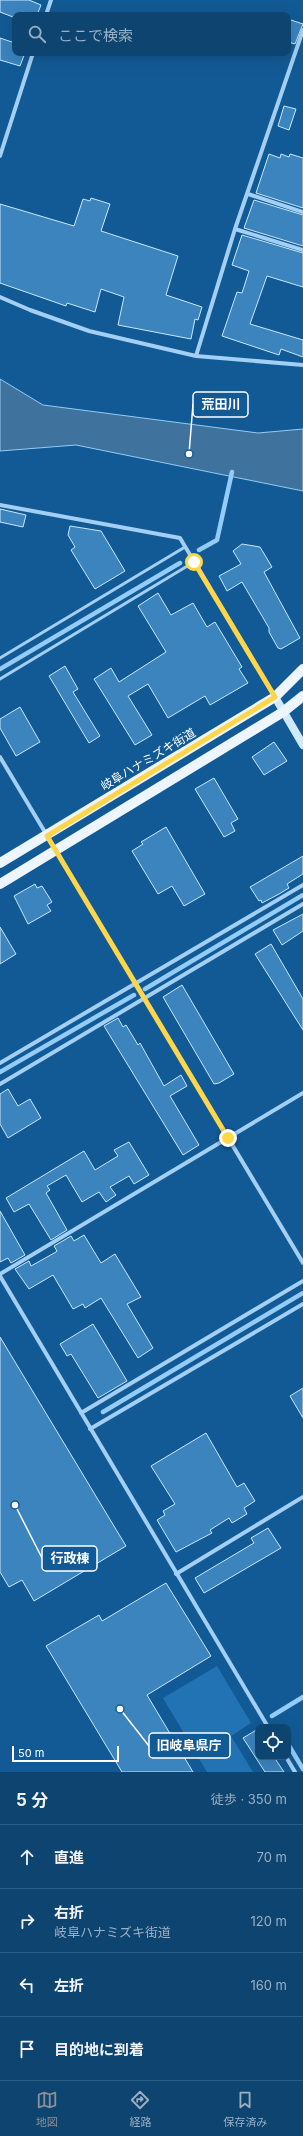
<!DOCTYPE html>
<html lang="ja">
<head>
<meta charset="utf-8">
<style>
  :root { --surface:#0e4470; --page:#1c4e78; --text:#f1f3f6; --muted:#9bb0c3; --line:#2e5c83; --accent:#8c9099 }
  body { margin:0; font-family:Inter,"Noto Sans JP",sans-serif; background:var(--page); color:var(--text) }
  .controls { position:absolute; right:12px; bottom:12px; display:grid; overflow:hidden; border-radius:8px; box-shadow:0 4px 16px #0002 }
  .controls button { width:36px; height:36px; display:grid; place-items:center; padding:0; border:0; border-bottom:1px solid var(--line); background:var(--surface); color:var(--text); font:20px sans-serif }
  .scale { position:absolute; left:12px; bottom:10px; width:107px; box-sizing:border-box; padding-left:4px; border:2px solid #fff; border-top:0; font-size:11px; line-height:14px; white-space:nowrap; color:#fff; -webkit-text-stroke:3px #125a95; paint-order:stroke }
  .stop { position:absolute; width:12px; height:12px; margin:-9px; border:3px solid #ffd54a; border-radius:50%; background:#fff }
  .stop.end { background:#ffd54a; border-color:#fff; box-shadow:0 1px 4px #0008 }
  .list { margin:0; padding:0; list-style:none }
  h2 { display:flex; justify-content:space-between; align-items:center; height:52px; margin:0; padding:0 16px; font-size:17px }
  h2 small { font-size:13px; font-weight:400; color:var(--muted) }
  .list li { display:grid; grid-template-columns:26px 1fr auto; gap:12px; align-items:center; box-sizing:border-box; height:64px; padding:0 16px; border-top:1px solid var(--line) }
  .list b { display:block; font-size:15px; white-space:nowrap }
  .list p { margin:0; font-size:13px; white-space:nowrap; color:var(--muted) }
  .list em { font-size:13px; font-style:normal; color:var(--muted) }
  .icon { flex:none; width:22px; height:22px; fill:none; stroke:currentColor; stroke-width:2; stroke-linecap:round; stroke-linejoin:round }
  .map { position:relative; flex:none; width:303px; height:1772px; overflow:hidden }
  .search { position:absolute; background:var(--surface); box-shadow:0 4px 16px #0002; left:12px; right:12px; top:12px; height:44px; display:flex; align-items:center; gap:10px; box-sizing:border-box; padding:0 14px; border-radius:8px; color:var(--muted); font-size:15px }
  .sheet { height:308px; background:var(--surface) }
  nav { display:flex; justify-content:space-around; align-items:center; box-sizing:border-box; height:56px; border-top:1px solid var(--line); background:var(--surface); font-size:11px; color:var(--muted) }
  nav a { display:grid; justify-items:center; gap:2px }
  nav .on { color:var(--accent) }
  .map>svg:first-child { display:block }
  .green { fill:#2173b3 }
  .water { fill:#3f729d; stroke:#93ccf6 }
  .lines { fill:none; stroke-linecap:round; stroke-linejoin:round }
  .stream { stroke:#93ccf6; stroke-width:4.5 }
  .building { fill:#3b84be; stroke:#c9e7fd }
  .lane { stroke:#a2cff3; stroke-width:3 }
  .street { stroke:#a2cff3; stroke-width:4 }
  .secondary { stroke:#d1e9fd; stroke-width:8 }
  .primary { stroke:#edf6ff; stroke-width:10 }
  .route { stroke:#ffd54a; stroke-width:5 }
  .labels { text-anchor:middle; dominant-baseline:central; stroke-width:4; stroke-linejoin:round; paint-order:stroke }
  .street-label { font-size:12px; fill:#fff; stroke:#125a95 }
  .leader { fill:none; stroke:#fff; stroke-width:1.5 }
  .callout-dot { fill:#fff; stroke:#125a95; stroke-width:1.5 }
  .callout { fill:#125a95; stroke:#fff; stroke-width:1.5 }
  .callout-label { font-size:13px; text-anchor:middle; font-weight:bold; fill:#fff }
</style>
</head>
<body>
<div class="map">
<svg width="303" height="1772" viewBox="0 0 303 1772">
  <rect width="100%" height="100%" fill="#125a95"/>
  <path class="green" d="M217,1666L251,1723L231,1736L253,1772H207L163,1698Z"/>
  <path class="water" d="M0,379L43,405L258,433L303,429V491L76,445L0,451Z"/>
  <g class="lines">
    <path class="stream" d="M199,550L217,540L232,472
      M0,669L180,563
      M145,989L303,895
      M0,1072L134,995
      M103,1412L303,1293
      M272,1716L303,1697
      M288,1744L303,1769"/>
  </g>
  <path class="building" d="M0,0H29L41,5L37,15H14L13,17L0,12Z
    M288,19L303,24L295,44L288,42Z
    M0,38L15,43V53H25L20,66L0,60Z
    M284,106L296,109L289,130L278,126Z
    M269,154L280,158L281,154L289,157L290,154L303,158V208L256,193Z
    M91,198L110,204L101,231L178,256L166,295L202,307L198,320L195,319L191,339L118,325L124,297L101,289L95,312L67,303L66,306L0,283V204L74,226L83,199L90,201Z
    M254,200L303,215V246L244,228Z
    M242,235L303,253V287L267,276L250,324L303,340V357L281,349L279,355L222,336L237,292L242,293L249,271L232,265Z
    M0,509L26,515L23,527L0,522Z
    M70,526L101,531L125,571L95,589L71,550L75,547L68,535Z
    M242,544L260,547L272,567L264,572L300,638L281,649L278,648L269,632V628L242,582L227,591L219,576L241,564L233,551Z
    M158,593L171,615L193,603L207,627L215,622L242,667L239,669L248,683L210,705L205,696L168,718L148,684L128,696L152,735L135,745L94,679L111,668L119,682L166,652L138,606Z
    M65,666L78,689L73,692L100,736L89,743L49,676Z
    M20,707L40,742L16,756L0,728V719Z
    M274,742L287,761L264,775L252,757Z
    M214,778L238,819L231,823L235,831L224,837L195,789Z
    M166,827L205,894L184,906L172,886L158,894L132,851L143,844L141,842Z
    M303,856V874L287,884L289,888L279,894L262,903L261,900L259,901L250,887Z
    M35,884L37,888L42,886L52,902L47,905L51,911L28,924L14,896Z
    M303,914V931L282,945L273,930Z
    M0,927L16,954L0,964Z
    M271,944L303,999V1030L255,954Z
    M182,985L234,1074L219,1083L214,1084L163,997Z
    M118,1018L123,1027L126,1025L138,1045L140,1043L164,1086L181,1075L187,1086L170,1096L199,1145L183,1155L104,1026Z
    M8,1089L18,1106L30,1099L41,1118L8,1138L0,1124V1094Z
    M129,1142L149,1175L134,1184L129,1176L110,1187L116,1195L106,1202L99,1192L82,1202L66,1175L47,1186L50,1190L46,1193L67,1230L51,1240L29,1204L14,1212L6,1198L84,1151L95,1170L118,1156L114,1150Z
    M0,1211L25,1255L11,1263L8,1258L0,1262Z
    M84,1235L101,1263L115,1254L141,1297L127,1304L153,1348L138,1358L101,1298L85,1308L83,1304L73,1309L53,1275L29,1289L15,1269L29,1261L31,1266L56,1252L57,1251L54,1246L71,1236L74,1241Z
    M93,1324L127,1381L98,1398L71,1354L67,1356L60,1344Z
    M0,1337L126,1546L34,1601L22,1580L9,1587L0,1572Z
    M303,1388V1418L290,1396Z
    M206,1433L237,1487L244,1483L255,1501L244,1508L247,1514L232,1523L229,1518L210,1530L212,1533L176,1552L157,1520L165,1515L163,1511L175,1504L151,1466Z
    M268,1528L281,1548L204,1593L195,1578L254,1543L251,1538Z
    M166,1583L211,1656L147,1695L193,1772H122L46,1646L99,1615L102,1621Z
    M258,1729V1757H274L284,1772H265L243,1738Z"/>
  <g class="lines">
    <path class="lane" d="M0,658L185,547
      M0,679L194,562"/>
    <path class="street" d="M46,15L51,0
      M0,156L33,53
      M248,194L303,212
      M235,229L303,250
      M0,297L30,310L89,331L196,356L303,365
      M196,356L235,229L303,30
      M0,505L180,538L275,697
      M0,757L303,1263
      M0,1063L303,885
      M0,1084L303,904
      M0,1274L303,1093
      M0,1276L268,1727
      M81,1413L303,1281
      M90,1429L303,1304
      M176,1574L303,1497
      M286,1757L295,1772"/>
    <path class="secondary" d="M275,697L303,745"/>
    <path class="primary" d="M0,863L275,697L303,669
      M0,884L283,712L303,696"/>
  </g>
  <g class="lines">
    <path class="route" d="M194,562L275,697L47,836L228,1138"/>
  </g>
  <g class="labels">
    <g class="street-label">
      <text transform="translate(148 759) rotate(-31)">岐阜ハナミズキ街道</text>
    </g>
  </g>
  <path class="leader" d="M189 454L193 404M15 1505L42 1558M120 1709L149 1746"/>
  <g class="callout-dot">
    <circle cx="189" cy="454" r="4"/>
    <circle cx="15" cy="1505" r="4"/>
    <circle cx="120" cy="1709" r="4"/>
  </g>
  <g class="callout">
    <rect x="193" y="392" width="55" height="25" rx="4"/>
    <rect x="42" y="1546" width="55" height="25" rx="4"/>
    <rect x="149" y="1733" width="81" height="25" rx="4"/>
  </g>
  <g class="callout-label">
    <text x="221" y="409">荒田川</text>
    <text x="70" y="1563">行政棟</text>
    <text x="189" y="1750">旧岐阜県庁</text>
  </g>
</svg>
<div class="controls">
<button><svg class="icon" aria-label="locate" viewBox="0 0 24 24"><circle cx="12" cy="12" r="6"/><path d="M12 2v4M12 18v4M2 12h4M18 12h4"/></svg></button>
</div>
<div class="scale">50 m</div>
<div class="stop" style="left:194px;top:562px"></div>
<div class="stop end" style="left:228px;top:1138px"></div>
<div class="search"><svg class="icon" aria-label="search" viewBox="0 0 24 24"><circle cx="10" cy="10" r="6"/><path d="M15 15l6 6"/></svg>ここで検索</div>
</div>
<section class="sheet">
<h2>5 分<small>徒歩 · 350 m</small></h2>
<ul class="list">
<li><svg class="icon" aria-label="ahead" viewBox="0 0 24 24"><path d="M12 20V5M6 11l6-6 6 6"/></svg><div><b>直進</b></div><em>70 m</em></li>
<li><svg class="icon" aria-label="right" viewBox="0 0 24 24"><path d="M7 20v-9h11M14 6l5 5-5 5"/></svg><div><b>右折</b><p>岐阜ハナミズキ街道</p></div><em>120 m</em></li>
<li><svg class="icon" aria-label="left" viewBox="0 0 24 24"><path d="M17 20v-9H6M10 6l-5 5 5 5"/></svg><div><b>左折</b></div><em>160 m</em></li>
<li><svg class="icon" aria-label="arrive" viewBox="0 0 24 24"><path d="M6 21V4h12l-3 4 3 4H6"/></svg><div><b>目的地に到着</b></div></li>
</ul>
</section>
<nav>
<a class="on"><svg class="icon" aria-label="map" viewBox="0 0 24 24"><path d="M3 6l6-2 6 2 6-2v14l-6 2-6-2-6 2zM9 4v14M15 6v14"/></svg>地図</a>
<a><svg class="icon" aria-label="directions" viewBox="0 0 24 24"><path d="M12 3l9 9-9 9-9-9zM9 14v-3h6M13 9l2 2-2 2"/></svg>経路</a>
<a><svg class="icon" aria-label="saved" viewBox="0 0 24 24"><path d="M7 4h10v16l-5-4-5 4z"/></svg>保存済み</a>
</nav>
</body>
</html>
